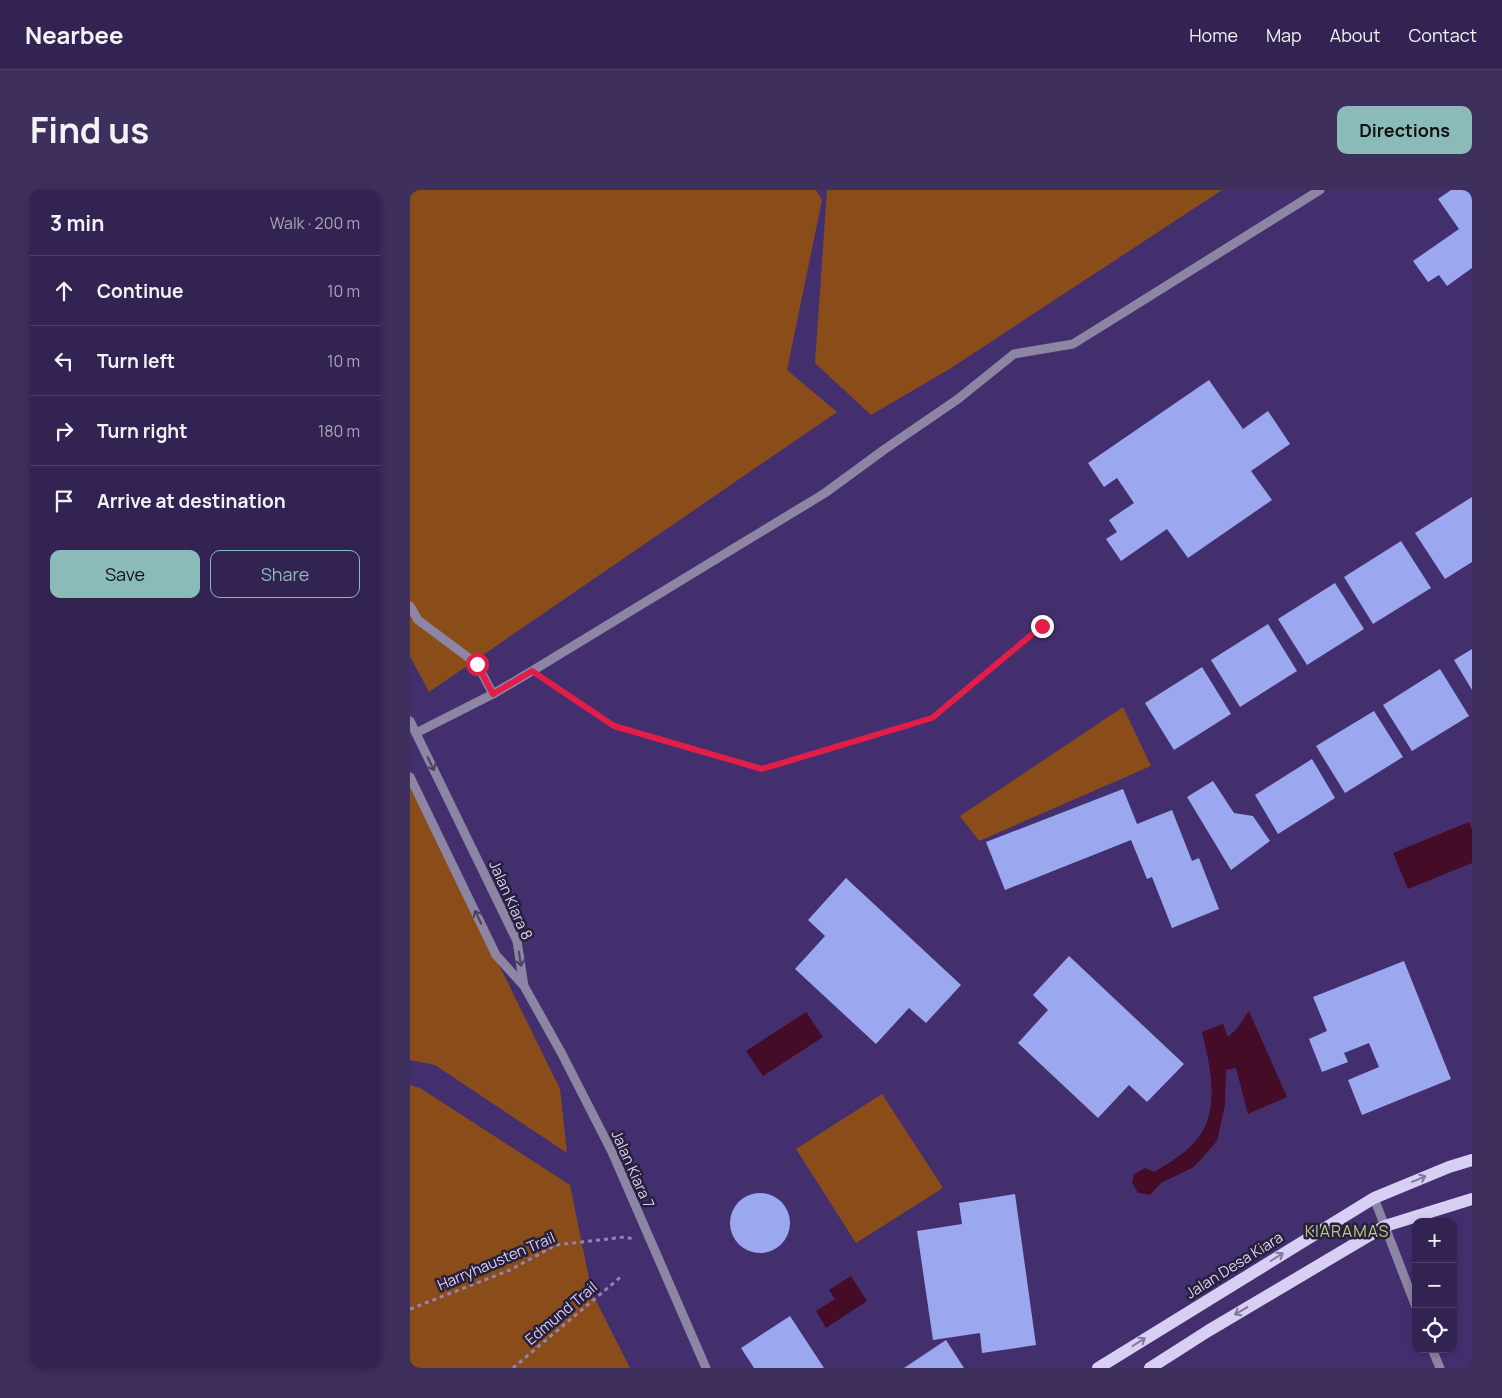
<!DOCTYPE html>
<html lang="en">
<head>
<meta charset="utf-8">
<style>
  :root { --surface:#332352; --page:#3e2f5c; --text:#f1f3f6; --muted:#a9a4b8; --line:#4e4069; --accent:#8bbbb9 }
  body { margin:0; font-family:Manrope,sans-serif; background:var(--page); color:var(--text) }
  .controls { position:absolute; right:15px; bottom:15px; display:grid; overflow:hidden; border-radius:10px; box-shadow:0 2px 8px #0003 }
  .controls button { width:45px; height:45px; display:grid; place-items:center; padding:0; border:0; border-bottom:1px solid var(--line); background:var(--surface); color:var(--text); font:25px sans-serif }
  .stop { position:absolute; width:15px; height:15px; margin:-11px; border:4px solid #e11d48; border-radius:50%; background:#fff }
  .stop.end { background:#e11d48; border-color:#fff; box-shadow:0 1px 5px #0008 }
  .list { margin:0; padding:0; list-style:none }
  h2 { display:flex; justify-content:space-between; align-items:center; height:65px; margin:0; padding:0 20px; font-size:21px }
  h2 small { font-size:16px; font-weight:400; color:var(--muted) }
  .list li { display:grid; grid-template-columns:32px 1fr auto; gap:15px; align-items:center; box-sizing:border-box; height:70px; padding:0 20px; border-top:1px solid var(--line) }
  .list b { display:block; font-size:19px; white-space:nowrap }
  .list em { font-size:16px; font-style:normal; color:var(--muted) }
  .actions { display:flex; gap:10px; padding:15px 20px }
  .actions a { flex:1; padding:11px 0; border:1px solid var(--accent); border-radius:10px; text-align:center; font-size:18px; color:var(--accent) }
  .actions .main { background:var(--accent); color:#111 }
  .icon { flex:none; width:28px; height:28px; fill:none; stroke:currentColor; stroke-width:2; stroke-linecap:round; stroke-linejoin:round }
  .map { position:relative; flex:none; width:1062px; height:1178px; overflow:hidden; border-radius:10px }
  header { display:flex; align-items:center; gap:30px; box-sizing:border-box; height:70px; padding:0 25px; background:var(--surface); border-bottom:1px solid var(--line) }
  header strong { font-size:24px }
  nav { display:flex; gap:28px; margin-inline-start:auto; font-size:18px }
  .intro { display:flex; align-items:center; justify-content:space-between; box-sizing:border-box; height:120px; padding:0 30px }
  h1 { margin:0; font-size:35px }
  .button { padding:12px 22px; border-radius:10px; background:var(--accent); color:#111; font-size:18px; font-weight:700 }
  main { display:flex; gap:30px; padding:0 30px }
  aside { flex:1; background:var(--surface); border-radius:10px; box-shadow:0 2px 8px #0003 }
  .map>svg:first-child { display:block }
  .green { fill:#8a4d19 }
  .water { fill:#440c27 }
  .building { fill:#9ba7ef }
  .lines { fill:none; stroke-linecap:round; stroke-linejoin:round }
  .path { stroke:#9384b6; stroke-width:3; stroke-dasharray:4 4; stroke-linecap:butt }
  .minor { stroke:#8c85a4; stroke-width:9 }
  .major { stroke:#d8cff5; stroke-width:12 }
  .oneway { stroke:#4a4360 }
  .oneway2 { stroke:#807798 }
  .route { stroke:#e11d48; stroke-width:6 }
  .labels { text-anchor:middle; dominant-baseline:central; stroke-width:5; stroke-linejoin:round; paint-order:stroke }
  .street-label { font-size:15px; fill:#dad1f7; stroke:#271f3b }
  .neighbourhood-label { font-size:16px; letter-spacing:1px; fill:#bfcb7f; stroke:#271f3b }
</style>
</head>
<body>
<header>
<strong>Nearbee</strong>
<nav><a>Home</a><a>Map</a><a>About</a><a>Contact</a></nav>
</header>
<div class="intro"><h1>Find us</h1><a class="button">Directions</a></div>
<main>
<aside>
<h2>3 min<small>Walk · 200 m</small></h2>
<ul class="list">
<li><svg class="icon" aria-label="ahead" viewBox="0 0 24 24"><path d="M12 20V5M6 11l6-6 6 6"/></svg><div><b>Continue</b></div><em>10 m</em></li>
<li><svg class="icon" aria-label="left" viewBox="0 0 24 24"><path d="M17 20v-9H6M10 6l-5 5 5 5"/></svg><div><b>Turn left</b></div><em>10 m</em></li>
<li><svg class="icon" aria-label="right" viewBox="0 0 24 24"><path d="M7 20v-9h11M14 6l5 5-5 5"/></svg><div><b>Turn right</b></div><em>180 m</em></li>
<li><svg class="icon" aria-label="arrive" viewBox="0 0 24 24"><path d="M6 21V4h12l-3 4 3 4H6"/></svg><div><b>Arrive at destination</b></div></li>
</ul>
<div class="actions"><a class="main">Save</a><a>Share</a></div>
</aside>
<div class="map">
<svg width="1062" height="1178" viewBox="0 0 1062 1178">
  <rect width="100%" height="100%" fill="#442f6e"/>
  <path class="green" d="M0,0H406L412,10L377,180L427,222L19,502L0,466Z
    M417,0H812L541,178L461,225L405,173Z
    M713,517L741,576L569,651L550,626Z
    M0,594L150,899L157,963L25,875L0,870Z
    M0,895L10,898L160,995L182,1103L220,1178H0Z
    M472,904L533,998L446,1053L386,959Z"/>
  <path class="water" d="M1059,632L1062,639V673L998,699L983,663Z
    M839,821L877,907L838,924L826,878L816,880L815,915L807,951L784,977L751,993L740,1005L728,1003L722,993L724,984L735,978L744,982C756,975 769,967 779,958C813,928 801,880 792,842L813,834L818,847L828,837Z
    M396,822L413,847L353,886L336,861Z
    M441,1086L457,1111L416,1138L406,1121L425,1109L419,1100Z"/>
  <path class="building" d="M1041,0H1062V78L1037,96L1029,85L1018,92L1003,71L1049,39L1028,9Z
    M799,190L833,239L858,221L880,254L841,281L862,310L778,368L757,339L711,371L696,349L707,342L699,330L724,313L707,288L694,297L678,273Z
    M1062,307V372L1035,389L1005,343Z
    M991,351L1021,398L963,434L934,387Z
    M925,393L954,439L897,475L868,429Z
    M858,434L887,481L830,517L801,470Z
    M1062,459V500L1044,470Z
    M792,477L821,524L764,560L735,513Z
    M1030,479L1059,526L1002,561L973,515Z
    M964,521L993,567L935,603L906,556Z
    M902,569L925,608L868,644L845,605Z
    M803,591L824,623L843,626L860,651L821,680L777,607Z
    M713,599L727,634L762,620L782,671L789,668L809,719L762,738L742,687L737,689L721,650L595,700L576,652Z
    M436,688L551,795L516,833L499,818L466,854L385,779L415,746L398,730Z
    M659,766L774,874L737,912L719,895L688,928L608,853L638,820L623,805Z
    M994,771L1041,889L952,925L938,890L969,877L959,853L934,863L938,872L912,882L899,849L917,841L903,807Z
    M320 1033a30 30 0 1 1 60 0a30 30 0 1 1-60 0Z
    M605,1004L626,1155L572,1163L570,1143L523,1150L507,1041L552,1034L549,1013Z
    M380,1126L414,1178H344L331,1158Z
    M536,1150L554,1178H494Z"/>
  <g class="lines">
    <path class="path" d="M135,490L204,536L352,579L522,528L632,436
      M0,1119L100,1080L146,1055L215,1047L223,1049
      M103,1178L213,1085"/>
    <path class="minor" d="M0,416L8,430L67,474L83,504
      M0,531L107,751L114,796
      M6,543L83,504L122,481L415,303L475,259L548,209L604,164L663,154L910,0
      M0,587L86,765L114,796L152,864L202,962L296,1178
      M964,1008L1006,1117
      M1022,1159L1030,1178"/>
    <path class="major" d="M688,1178L964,1008L1039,977L1062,970
      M740,1178L798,1141L975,1036L1062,1009"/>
  </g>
  <defs><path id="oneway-shaft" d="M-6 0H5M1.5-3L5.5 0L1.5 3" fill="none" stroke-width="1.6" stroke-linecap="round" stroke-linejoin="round" transform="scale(1.25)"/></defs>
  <g class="oneway">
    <use href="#oneway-shaft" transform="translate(21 574) rotate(64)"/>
    <use href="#oneway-shaft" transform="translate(68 727) rotate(-116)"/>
    <use href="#oneway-shaft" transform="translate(110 769) rotate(81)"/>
  </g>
  <g class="oneway2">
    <use href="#oneway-shaft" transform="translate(1009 989) rotate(-23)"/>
    <use href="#oneway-shaft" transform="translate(867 1067) rotate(-32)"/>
    <use href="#oneway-shaft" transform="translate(831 1121) rotate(149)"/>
    <use href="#oneway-shaft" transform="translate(729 1152) rotate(-32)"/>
  </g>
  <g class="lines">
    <path class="route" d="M67,474L83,504L122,481L204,536L352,579L522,528L632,436"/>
  </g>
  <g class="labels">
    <g class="street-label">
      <text transform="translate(101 710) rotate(66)">Jalan Kiara 8</text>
      <text transform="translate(223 979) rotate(66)">Jalan Kiara 7</text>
      <text transform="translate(86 1071) rotate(-23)">Harryhausten Trail</text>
      <text transform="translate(824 1075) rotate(-32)">Jalan Desa Kiara</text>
      <text transform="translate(151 1123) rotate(-40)">Edmund Trail</text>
    </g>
    <g class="neighbourhood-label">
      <text x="937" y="1041">KIARAMAS</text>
    </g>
  </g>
</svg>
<div class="controls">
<button>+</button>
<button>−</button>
<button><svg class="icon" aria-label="locate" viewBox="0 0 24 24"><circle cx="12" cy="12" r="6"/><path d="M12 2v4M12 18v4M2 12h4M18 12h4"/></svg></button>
</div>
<div class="stop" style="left:67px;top:474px"></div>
<div class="stop end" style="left:632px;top:436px"></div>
</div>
</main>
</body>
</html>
